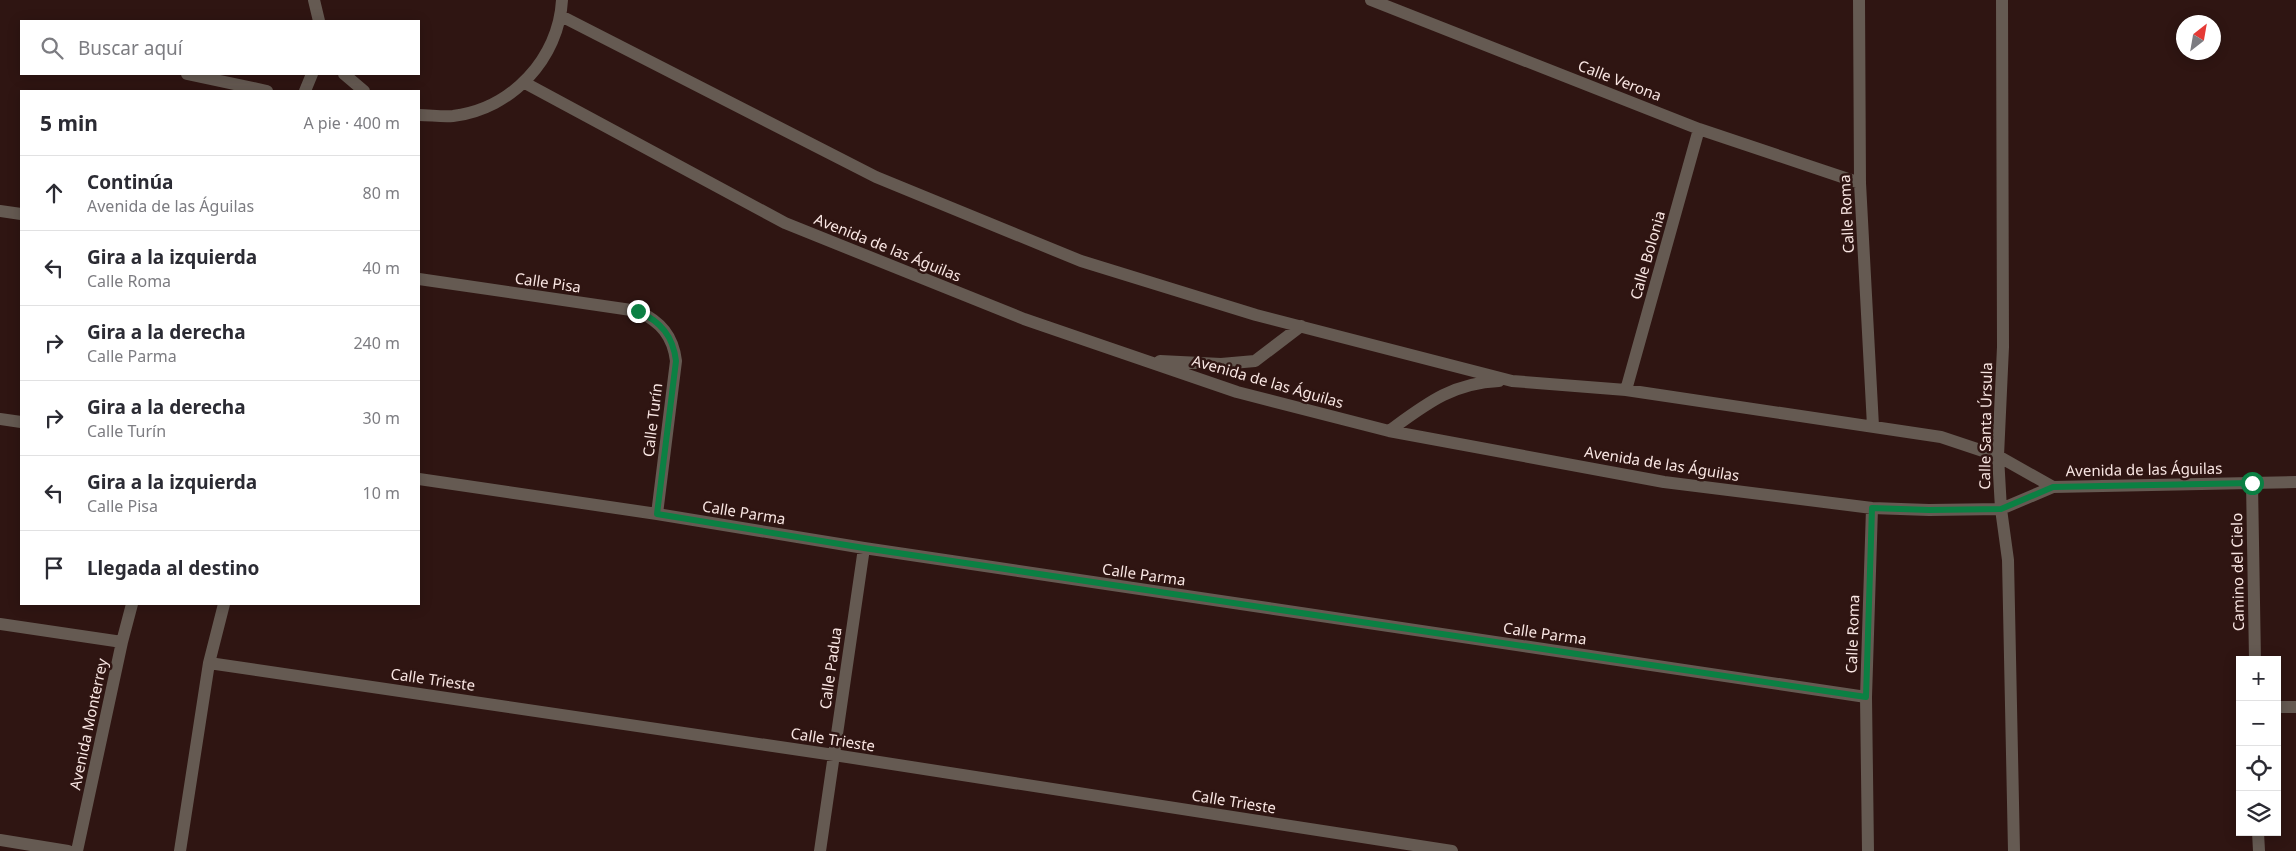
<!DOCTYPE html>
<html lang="es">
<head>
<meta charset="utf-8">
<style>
  :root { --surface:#fff; --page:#f7f7f7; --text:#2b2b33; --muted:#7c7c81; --line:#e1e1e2 }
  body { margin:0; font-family:"Noto Sans",sans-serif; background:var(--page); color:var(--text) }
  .controls { position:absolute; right:15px; bottom:15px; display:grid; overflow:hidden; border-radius:0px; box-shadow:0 2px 12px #0003 }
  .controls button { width:45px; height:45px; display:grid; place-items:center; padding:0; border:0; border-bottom:1px solid var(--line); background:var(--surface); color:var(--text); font:25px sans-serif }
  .compass { position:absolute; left:2176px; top:15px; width:45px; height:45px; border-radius:50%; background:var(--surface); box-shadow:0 2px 12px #0003; rotate:31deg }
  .stop { position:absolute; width:15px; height:15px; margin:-11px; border:4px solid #0b8043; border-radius:50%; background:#fff }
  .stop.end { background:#0b8043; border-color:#fff; box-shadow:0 1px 5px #0008 }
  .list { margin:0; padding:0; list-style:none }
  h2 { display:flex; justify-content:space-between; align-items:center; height:65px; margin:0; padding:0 20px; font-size:21px }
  h2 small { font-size:16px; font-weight:400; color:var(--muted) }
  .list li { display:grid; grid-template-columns:32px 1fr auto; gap:15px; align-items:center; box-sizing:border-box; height:75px; padding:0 20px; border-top:1px solid var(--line) }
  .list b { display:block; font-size:19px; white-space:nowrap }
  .list p { margin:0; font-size:16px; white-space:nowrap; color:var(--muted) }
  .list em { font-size:16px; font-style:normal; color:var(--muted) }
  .icon { flex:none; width:28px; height:28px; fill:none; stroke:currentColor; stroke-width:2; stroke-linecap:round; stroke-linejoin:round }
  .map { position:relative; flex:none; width:2296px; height:851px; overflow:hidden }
  .search { position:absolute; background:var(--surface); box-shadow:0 2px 12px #0003; left:20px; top:20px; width:400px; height:55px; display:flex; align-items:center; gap:12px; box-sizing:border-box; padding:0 18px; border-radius:0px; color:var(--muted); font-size:19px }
  .panel { position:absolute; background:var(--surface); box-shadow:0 2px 12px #0003; left:20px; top:90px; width:400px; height:515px; border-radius:0px }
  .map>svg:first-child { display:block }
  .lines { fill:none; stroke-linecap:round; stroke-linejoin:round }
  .minor { stroke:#655a52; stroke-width:12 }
  .route { stroke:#0b8043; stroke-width:6 }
  .labels { text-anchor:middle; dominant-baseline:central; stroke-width:5; stroke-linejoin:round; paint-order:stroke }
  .street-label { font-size:15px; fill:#f9e6e3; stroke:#2f1512 }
</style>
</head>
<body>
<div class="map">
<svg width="2296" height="851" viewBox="0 0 2296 851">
  <rect width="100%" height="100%" fill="#2f1512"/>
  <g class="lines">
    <path class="minor" d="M314,0L319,21
      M1371,0L1699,129L1860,183
      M1859,0L1860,183L1873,426
      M2002,0L2003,347L1998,456L2001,509L2008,560L2014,851
      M561,16L876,177L1081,261L1256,315L1512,381L1626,390L1941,437L1998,456L2053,487
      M187,74L267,91
      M344,74L364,91
      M525,83L785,223L1024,319L1237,392L1389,431L1664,482L1872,508L1929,510L2001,509L2053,487L2296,482
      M305,91L312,74
      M419,115C430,115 442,117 453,116C512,109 559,58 562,0
      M0,211L21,214
      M419,279L638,311C661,322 673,336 676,361L657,514
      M1160,361L1221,364L1255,361L1301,326
      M1626,390L1699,129
      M0,419L21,422
      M1389,431C1426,404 1452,383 1499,381
      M419,479L657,514L864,548L1866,697
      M2252,483L2255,660
      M0,624L122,642
      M209,663L834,755L1452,851
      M2277,707H2296
      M2258,832L2259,851
      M0,840L68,851
      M77,851L122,642L132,604
      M180,851L209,663L224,604
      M820,851L864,548
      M1868,851L1866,697L1872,508"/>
  </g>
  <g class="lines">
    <path class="route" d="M638,311C661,322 673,336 676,361L657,514L864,548L1866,697L1872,508L1929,510L2001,509L2053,487L2252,483"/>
  </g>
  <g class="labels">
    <g class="street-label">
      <text transform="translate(1620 80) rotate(21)">Calle Verona</text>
      <text transform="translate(1846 214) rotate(-93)">Calle Roma</text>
      <text transform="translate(888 247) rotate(22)">Avenida de las Águilas</text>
      <text transform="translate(1647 255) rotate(-74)">Calle Bolonia</text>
      <text transform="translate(548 282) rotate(8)">Calle Pisa</text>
      <text transform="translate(1268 381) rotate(16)">Avenida de las Águilas</text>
      <text transform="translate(652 420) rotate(-83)">Calle Turín</text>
      <text transform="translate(1985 426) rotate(-89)">Calle Santa Úrsula</text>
      <text transform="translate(1662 463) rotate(9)">Avenida de las Águilas</text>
      <text transform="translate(2144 469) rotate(-1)">Avenida de las Águilas</text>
      <text transform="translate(744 512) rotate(9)">Calle Parma</text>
      <text transform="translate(2237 572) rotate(-91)">Camino del Cielo</text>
      <text transform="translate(1144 574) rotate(8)">Calle Parma</text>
      <text transform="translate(1545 633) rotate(8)">Calle Parma</text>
      <text transform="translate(1852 634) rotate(-88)">Calle Roma</text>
      <text transform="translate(830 668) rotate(-82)">Calle Padua</text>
      <text transform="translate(433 679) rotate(8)">Calle Trieste</text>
      <text transform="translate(88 724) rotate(-78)">Avenida Monterrey</text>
      <text transform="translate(833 739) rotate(9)">Calle Trieste</text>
      <text transform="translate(1234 801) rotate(9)">Calle Trieste</text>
    </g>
  </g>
</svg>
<div class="controls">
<button>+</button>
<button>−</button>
<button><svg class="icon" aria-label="locate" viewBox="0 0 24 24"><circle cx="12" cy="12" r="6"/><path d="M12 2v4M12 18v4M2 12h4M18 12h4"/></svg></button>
<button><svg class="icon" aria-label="layers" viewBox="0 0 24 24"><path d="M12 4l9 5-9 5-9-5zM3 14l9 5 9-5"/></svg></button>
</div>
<svg class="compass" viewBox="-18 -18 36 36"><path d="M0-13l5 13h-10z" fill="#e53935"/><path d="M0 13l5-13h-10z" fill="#7c7c81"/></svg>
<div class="stop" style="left:2252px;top:483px"></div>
<div class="stop end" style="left:638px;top:311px"></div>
<div class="search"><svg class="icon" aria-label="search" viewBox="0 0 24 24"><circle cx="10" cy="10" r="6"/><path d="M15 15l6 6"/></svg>Buscar aquí</div>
<section class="panel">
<h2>5 min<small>A pie · 400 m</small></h2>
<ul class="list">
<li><svg class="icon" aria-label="ahead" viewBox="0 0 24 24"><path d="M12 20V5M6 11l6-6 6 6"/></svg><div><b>Continúa</b><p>Avenida de las Águilas</p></div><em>80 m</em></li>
<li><svg class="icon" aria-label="left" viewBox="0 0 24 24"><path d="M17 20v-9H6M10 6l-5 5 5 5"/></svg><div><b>Gira a la izquierda</b><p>Calle Roma</p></div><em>40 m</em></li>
<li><svg class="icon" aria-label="right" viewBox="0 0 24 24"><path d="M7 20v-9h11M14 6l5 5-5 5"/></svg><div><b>Gira a la derecha</b><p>Calle Parma</p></div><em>240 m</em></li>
<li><svg class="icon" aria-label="right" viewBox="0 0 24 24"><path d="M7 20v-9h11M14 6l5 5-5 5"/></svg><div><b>Gira a la derecha</b><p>Calle Turín</p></div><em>30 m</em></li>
<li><svg class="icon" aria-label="left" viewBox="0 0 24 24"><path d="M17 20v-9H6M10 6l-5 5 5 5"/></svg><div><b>Gira a la izquierda</b><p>Calle Pisa</p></div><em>10 m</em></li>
<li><svg class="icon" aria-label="arrive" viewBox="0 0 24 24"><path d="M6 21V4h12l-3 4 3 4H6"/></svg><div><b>Llegada al destino</b></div></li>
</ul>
</section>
</div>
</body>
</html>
